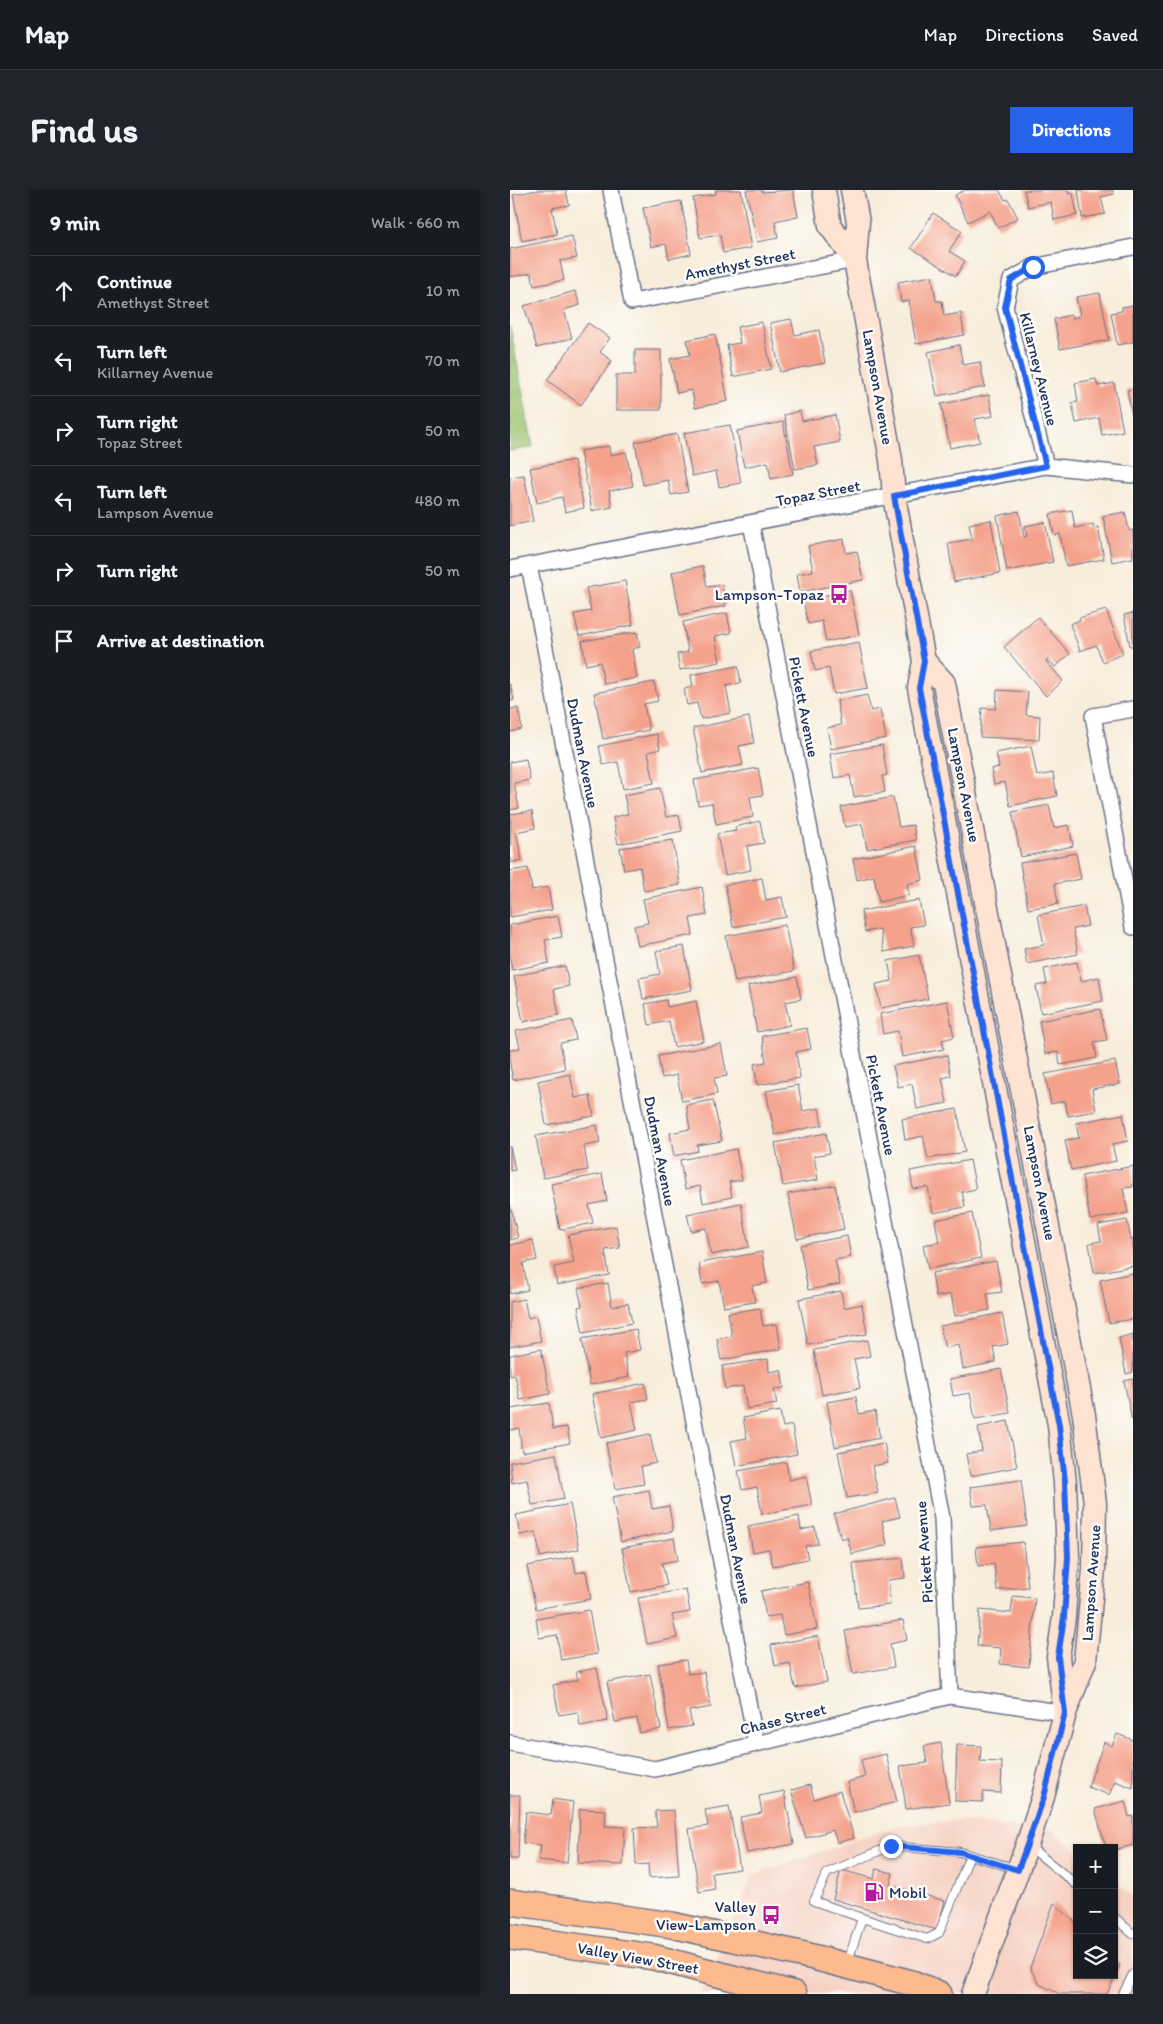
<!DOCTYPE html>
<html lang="en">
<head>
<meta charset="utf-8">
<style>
  :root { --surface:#171b24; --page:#20242c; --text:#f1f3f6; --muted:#9ea1a6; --line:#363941; --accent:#2563eb }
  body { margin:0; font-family:Itim,sans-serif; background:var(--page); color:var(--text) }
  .controls { position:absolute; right:15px; bottom:15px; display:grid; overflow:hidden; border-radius:0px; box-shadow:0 1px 4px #0004 }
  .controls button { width:45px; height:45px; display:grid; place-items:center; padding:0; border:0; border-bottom:1px solid var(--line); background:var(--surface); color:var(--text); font:25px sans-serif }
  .stop { position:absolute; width:15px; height:15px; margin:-11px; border:4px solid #2563eb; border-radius:50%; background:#fff }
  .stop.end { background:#2563eb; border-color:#fff; box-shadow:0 1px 5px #0008 }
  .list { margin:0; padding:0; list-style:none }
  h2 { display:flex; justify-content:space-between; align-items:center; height:65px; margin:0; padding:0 20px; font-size:21px }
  h2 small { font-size:16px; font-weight:400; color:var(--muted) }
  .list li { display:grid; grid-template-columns:32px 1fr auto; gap:15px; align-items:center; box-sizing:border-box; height:70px; padding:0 20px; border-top:1px solid var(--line) }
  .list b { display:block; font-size:19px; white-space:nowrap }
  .list p { margin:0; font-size:16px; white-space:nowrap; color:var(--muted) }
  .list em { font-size:16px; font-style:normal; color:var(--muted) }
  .icon { flex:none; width:28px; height:28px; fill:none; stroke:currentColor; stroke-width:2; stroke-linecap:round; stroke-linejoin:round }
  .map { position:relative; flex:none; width:623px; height:1804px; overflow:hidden; border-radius:0px }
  header { display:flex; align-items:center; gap:30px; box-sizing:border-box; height:70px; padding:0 25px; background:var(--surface); border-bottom:1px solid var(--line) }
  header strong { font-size:24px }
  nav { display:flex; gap:28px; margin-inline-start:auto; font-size:18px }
  .intro { display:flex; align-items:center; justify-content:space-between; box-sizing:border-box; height:120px; padding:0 30px }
  h1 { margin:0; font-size:35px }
  .button { padding:12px 22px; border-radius:0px; background:var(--accent); color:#fff; font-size:18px; font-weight:700 }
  main { display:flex; gap:30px; padding:0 30px }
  aside { flex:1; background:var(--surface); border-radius:0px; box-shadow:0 1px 4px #0004 }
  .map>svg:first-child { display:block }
  .built { fill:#f6d2c4 }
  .green { fill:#99c26e; stroke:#5a7866 }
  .building { fill:#f4a28c }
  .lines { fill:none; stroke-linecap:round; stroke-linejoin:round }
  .lane-casing { stroke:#68728a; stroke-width:10 }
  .street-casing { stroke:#68728a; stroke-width:18 }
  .secondary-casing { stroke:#68728a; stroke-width:25 }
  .primary-casing { stroke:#68728a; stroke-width:28 }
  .lane { stroke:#fff; stroke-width:8 }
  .street { stroke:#fff; stroke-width:15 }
  .secondary { stroke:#fee3d2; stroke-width:22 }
  .primary { stroke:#fcba8e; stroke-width:25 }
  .route { stroke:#2563eb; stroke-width:6 }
  .labels { text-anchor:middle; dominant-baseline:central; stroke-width:5; stroke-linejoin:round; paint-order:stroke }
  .street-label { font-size:16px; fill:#1b2f5e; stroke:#fdfcf7 }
  .poi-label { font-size:16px; fill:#1b2f5e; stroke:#fdfcf7; text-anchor:end }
</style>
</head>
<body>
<header>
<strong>Map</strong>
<nav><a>Map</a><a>Directions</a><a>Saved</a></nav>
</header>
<div class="intro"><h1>Find us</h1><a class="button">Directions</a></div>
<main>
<aside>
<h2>9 min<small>Walk · 660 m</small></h2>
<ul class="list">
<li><svg class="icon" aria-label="ahead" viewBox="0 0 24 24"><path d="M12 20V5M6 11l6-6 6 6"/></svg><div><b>Continue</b><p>Amethyst Street</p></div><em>10 m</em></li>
<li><svg class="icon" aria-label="left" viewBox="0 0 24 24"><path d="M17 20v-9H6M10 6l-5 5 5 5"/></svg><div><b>Turn left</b><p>Killarney Avenue</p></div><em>70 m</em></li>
<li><svg class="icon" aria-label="right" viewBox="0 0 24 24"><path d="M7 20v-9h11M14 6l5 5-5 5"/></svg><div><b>Turn right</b><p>Topaz Street</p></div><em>50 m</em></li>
<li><svg class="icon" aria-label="left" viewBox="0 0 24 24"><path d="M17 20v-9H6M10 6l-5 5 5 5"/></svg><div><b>Turn left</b><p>Lampson Avenue</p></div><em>480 m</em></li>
<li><svg class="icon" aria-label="right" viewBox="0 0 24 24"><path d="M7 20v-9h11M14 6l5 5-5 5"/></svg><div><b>Turn right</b></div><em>50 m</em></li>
<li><svg class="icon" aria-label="arrive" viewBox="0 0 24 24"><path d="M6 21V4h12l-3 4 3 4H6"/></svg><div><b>Arrive at destination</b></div></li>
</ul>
</aside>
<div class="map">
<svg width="623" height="1804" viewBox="0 0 623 1804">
  <rect width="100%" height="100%" fill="#fdfcf7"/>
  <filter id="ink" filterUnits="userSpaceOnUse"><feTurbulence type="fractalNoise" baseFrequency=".02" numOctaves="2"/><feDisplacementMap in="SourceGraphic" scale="10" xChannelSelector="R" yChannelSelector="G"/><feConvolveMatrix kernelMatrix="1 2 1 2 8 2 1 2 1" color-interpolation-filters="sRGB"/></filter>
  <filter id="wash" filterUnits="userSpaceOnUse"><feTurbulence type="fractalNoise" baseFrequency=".0096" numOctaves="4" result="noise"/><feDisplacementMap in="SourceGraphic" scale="20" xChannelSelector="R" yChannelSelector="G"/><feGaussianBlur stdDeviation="1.12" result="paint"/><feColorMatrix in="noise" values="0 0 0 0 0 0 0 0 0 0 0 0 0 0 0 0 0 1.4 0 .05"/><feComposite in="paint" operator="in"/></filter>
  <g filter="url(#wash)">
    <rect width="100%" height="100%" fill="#f8eddb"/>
    <path class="built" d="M451,1630L542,1640L567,1660V1785H604V1691L623,1707V1804H191L243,1685L390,1635Z"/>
    <path class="green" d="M0,136L23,257L0,261Z"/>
    <g id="blocks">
      <path class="building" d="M27,0H56L59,15L42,18L47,44L12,51L3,5Z
        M205,0H231L241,58L213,63L210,45L190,48L183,8L206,4Z
        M236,0H251L252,2L283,0L288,26L265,31L268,48L247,52Z
        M455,0H489L495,10L498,9L508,28L488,38L480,21L458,32L445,5Z
        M514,0H558L559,4L563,3L567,25L544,30L541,12L518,17Z
        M568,0H603L604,4L591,7L595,24L572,28Z
        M171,11L181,64L159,69L156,54L141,57L133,18Z
        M423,23L452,41L439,61L455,71L446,86L401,58Z
        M62,46L67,68L50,71L54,90L24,96L21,83L0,87V59Z
        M422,86L426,111H432L434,126L451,123L454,145L406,154L399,111L391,112L388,92Z
        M65,101L70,115L54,120L62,148L27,158L14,116Z
        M590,103L599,150L550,159L544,129L561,125L562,128L570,126L566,107Z
        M623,115V152L607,155L601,123L612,121V117Z
        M281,129L285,145L309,140L315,173L270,182L260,133Z
        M252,132L261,179L223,187L217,155L230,153L227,137Z
        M78,133L100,148L90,162L102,171L71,215L37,190Z
        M205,144L218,211L185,218L182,200L167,203L160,169L180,165L177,150Z
        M449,155L453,175L470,172L475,197L427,206L418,162Z
        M125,160H151V220H106V185H125Z
        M586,189L588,196L604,193L613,241L592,245L589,228L566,233L562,213L568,212L565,193Z
        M623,199V225H622L617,200Z
        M479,205L483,226L465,229L470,252L440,258L431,214Z
        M290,221L292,231L325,225L330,252L304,257L308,275L285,279L274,225Z
        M273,232L283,284L261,289L258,272L234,277L227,241Z
        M220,235L231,293L209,297L206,281L182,286L174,243Z
        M167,244L178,302L161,305L158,290L133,295L125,252Z
        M99,256L100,265L116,262L123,296L99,301L102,317L82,321L70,261Z
        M64,270L74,318L55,322L52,307L27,313L20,278Z
        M14,285L23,331L0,336V287Z
        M562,320L565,338L583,334L584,338L588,337L594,369L556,376L550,344L544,345L540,324Z
        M509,321L514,347L517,346L515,336L535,332L543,372L497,381L487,326Z
        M615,322L619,341L623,340V368L602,372L593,326Z
        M481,330L490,383L444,392L438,353L462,349L459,334Z
        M334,349L336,363L347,361L353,390L290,402L287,384L303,381L298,356Z
        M193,376L197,397L212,395L216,416L170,425L162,382Z
        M115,391L123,435L69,446L64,424L81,421L76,398Z
        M340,400L349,445L316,452L312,431L298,434L293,410Z
        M596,420L613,464L593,472L586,455L570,461L560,434L570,430L569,428Z
        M217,423L221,443L205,446L210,472L170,480L167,464L178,462L173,432Z
        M623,423V456H620L614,425Z
        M528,427L560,464L545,477L538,469L536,471L553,491L536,506L494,457Z
        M127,442L130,457L122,459L127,488L94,494L90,472L76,475L72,451Z
        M349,452L358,498L324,504L319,478L305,481L301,461Z
        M228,476L231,493L216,496L221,523L191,529L187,513L177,515L174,499L183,497L181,485Z
        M144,492L148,511L134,514L139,540L93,549L84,503Z
        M0,494L4,510L0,511Z
        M487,500L518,502L516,525L530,526L529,550L470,547L472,518L486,519Z
        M357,505L361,521L370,519L376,548L321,559L317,538L331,535L327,511Z
        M8,518L12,539L0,542V519Z
        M239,527L244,553L229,556L233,575L192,583L183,538Z
        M147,544L150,559L138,562L144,593L113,599L108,572L93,575L89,556Z
        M372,555L377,585L372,586L375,602L344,607L340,585L324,588L320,564Z
        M521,556L527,586L543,583L547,606L500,616L495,592L484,594L481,579L489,577L486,563Z
        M16,569L20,590L4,593L9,618L0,620V572Z
        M248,578L253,605L240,607L243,627L206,634L202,613L188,615L184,590Z
        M150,598L156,627L169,625L172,641L108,654L103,627L118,624L114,605Z
        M383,607L389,637L403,635L406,650L357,659L352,634L335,637L331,617Z
        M539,615L544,638L559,635L563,656L511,667L502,622Z
        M22,621L25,638L6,642L12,670L0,673L1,624Z
        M250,631L254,653L237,656L241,680L215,685L207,644L226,641L225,637Z
        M163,650L170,695L134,701L130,677L114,680L110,658Z
        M406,656L413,690L397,694L399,705L369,712L364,686L347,690L343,669Z
        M566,663L571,689L545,694L548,714L518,719L510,673Z
        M18,678L22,700L38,697L42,720L0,727V681Z
        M252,688L256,710L272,707L276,727L223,737L215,695Z
        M192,697L197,725L180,728L183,745L128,756L124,736L138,733L133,709Z
        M409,710L414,735L400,737L404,756L374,762L370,739L355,742L351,721Z
        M574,716L578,736L563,739L568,764L517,774L514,759L534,755L528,725Z
        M48,726L52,747L35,750L39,773L2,780L0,769V735Z
        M275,735L284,781L225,792L216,746Z
        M174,756L182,800L133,809L129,788L150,784L146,761Z
        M409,765L418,809L371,818L366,794L382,791L378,771Z
        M567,772L571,791L589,787L593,811L531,823L526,796L537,794L534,779Z
        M55,776L59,796L44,799L49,825L13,832L4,786Z
        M287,787L291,809L275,812L280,835L247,842L238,796Z
        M156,810L157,817L186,811L194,851L164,857L159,831L139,835L135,814Z
        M437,811L444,847L432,850L434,859L392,867L388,841L373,844L370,824Z
        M590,819L597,850L584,852L587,868L550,875L548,862L535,864L529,831Z
        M62,830L66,850L50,853L55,879L3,890L0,875V860L10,858L6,841Z
        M297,838L301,859L286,862L290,888L247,895L244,874L256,872L252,846Z
        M211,854L217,886L204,888L207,904L172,911L167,885L152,888L148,866Z
        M437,865L441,886L432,888L437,913L407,919L402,894L388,897L383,876Z
        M605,871L610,894L582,899L586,921L558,926L555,911L541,914L535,884Z
        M60,884L65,908L80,905L84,926L36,935L28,891Z
        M288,895L293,921L309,918L312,935L265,945L256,901Z
        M203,910L212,951L187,955L188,961L164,966L160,943L180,939L176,915Z
        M447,919L455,962L418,969L413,946L395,950L392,929Z
        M613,924L618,951L602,954L606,971L561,980L555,950L569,948L566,933Z
        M87,935L90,953L74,956L78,980L33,988L26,946Z
        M316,943L320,963L304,966L308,990L273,996L265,953Z
        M0,956L5,980L0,981Z
        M226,959L232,990L219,992L222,1007L193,1013L190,996L175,999L170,970Z
        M460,970L466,999L452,1002L455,1017L423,1023L418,997L403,999L400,981Z
        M623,976V997L613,998L618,1023L580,1030L572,986Z
        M92,984L97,1011L79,1015L83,1033L50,1040L41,994Z
        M325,995L334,1039L287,1049L278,1004Z
        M231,1013L239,1057L201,1065L196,1038L181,1041L177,1024Z
        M0,1014L8,1048L0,1050Z
        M462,1023L471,1068L418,1079L413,1055L429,1052L425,1030Z
        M617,1030L621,1050L623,1049V1076L584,1083L579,1053L591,1051L588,1035Z
        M106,1036L110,1058L95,1060L99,1085L47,1095L44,1077L64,1073L58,1045Z
        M337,1046L341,1067L325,1070L330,1094L298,1100L290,1055Z
        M23,1050L27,1070L13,1073L18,1100L0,1104V1055Z
        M252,1062L257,1093L242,1096L245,1112L214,1117L209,1091L192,1094L189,1073Z
        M486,1071L492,1102L477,1104L480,1120L445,1126L441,1104L426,1107L422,1083Z
        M623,1083V1129L599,1133L590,1090Z
        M98,1093L102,1117L118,1113L122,1133L73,1143L68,1117L72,1116L68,1098Z
        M331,1101L334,1118L352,1114L357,1144L298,1155L289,1109Z
        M14,1109L18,1128L26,1126L31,1151L0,1157V1112Z
        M250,1118L253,1136L267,1134L271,1159L211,1170L207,1149L222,1146L218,1123Z
        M492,1123L498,1154L483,1157L486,1172L453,1179L449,1155L435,1158L430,1136Z
        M126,1139L130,1160L114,1163L119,1187L80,1195L72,1149Z
        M623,1144V1182L616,1184L609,1148Z
        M357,1150L360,1166L344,1169L350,1198L312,1205L304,1160Z
        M31,1159L40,1204L10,1210L5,1185L0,1186V1165Z
        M258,1169L259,1182L271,1180L274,1198L264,1199L267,1214L237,1219L233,1196L215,1199L212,1176Z
        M491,1179L500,1223L465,1229L460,1203L443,1206L440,1189Z
        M623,1189V1230H622L614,1191Z
        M135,1193L138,1209L121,1212L127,1240L91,1248L82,1204Z
        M346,1207L349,1224L365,1221L370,1248L325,1257L317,1212Z
        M39,1213L43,1239L57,1237L60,1253L12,1262L9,1238L0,1240V1219Z
        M270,1221L273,1237L282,1235L287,1264L226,1276L221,1251L237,1248L233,1228Z
        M498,1231L507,1277L460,1286L456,1264L472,1261L468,1237Z
        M140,1244L146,1273L131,1276L134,1294L105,1299L96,1253Z
        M374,1253L378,1273L362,1276L368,1303L337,1308L328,1262Z
        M46,1264L54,1309L22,1315L17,1290L2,1293L0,1272Z
        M276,1272L279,1290L296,1286L302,1315L252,1324L247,1297L232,1300L228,1281Z
        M511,1290L517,1336L481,1341L477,1315L463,1316L460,1297Z
        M139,1300L142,1319L159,1316L163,1341L111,1352L102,1307Z
        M385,1308L390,1327L372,1331L377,1355L342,1364L337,1347L331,1349L324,1324Z
        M60,1314L69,1359L30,1367L26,1342L10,1345L6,1325Z
        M289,1326L291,1340L305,1337L308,1354L295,1356L298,1369L263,1376L259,1359L243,1362L238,1336Z
        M164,1348L168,1370L152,1373L157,1395L121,1402L112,1358Z
        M513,1352L518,1397L487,1400L484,1374L468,1376L466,1357Z
        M63,1367L66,1383L76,1381L81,1409L26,1419L17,1376Z
        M393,1368L395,1388L378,1390L380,1415L348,1418L343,1373Z
        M298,1392L307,1439L274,1445L270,1425L256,1427L251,1401Z
        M176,1399L180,1422L162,1425L167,1448L137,1454L128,1408Z
        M503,1406L525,1408L519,1477L490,1474L491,1458L467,1456L470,1420L501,1423Z
        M79,1420L87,1464L51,1470L47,1445L29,1448L26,1429Z
        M393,1430L397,1450L380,1454L384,1477L343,1484L335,1441Z
        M308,1446L317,1492L285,1498L280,1473L265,1476L261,1455Z
        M176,1470L178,1484L194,1482L201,1517L179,1521L182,1536L159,1540L148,1474Z
        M87,1478L98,1531L70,1536L68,1522L49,1525L43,1495L68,1490L66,1482Z
        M140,1484L151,1539L130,1543L127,1528L105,1532L97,1492Z
        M607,1544L623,1550V1598L605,1591L599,1605L578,1597L594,1552L602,1556Z
        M431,1553L439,1613L396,1619L390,1576L417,1573L414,1556Z
        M447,1555L471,1556L470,1571L492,1572L491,1603L473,1602V1612L445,1611Z
        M376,1564L387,1612L344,1622L337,1592L355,1587L351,1570Z
        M300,1595L304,1609L330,1601L344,1648L327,1653L323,1640L296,1648L281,1600Z
        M274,1601L284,1654L237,1663L230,1627L252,1623L249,1606Z
        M0,1605H10L8,1669H0Z
        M43,1609L63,1612L57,1673L29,1670L31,1655L13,1653L16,1622L41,1625Z
        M615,1611L619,1627L623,1626V1655L604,1660V1658H596L585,1619Z
        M219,1616L230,1679L202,1683L205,1699L189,1702L179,1639L198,1636L195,1620Z
        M70,1619L96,1620L95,1636L115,1637L113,1675L68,1673Z
        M164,1620L169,1686L139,1688L138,1674L126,1675L124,1638L147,1637L145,1621Z
        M366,1679L383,1683L380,1695L435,1711L427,1740L323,1709L331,1680L364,1689Z
        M544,1713L567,1734V1785H604V1770L610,1775L597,1804H550L529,1794L520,1778Z"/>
    </g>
  </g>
  <g filter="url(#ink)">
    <use href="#blocks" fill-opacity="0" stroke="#68728a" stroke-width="1"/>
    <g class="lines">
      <g class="lane-casing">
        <path id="lane" d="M520,1657L567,1695
          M604,1727L623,1744
          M352,1728L417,1749L429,1743L460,1665
          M337,1774L352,1728L304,1711L317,1683L381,1656L450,1662L507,1679
          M613,1804L623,1784"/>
      </g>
      <g class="street-casing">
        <path id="street" d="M101,0L122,112L345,70
          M536,276L495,117L501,90L523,77L623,57
          M241,333L432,1328L440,1506
          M19,375L246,1553
          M0,379L536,276L623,285
          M623,519L583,526L623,737
          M0,1553L145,1579L440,1506L555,1523"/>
      </g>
      <g class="secondary-casing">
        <path id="secondary" d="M314,0L320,36L345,70
          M342,0L348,32L345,70L381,270L384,306L414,471L409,498L549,1235L555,1293L558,1367L554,1427L548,1467L555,1523
          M414,471L434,493L574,1225L585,1313L584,1379L575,1471L555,1523L533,1607L517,1655L463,1804"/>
      </g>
      <g class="primary-casing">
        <path id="primary" d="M0,1712L162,1735L299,1766L402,1793L429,1804
          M0,1747L143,1767L284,1804"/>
      </g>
      <use href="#lane" class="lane"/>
      <use href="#street" class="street"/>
      <use href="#secondary" class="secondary"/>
      <use href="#primary" class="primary"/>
    </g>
  </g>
  <g class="lines" filter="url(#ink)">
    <path class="route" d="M381,1656L450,1662L508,1680L534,1607L555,1523L548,1467L554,1427L558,1367L555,1292L549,1235L409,498L414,471L384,306L536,276L495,117L501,90L523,77"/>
  </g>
  <defs>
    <g id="bus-bare" transform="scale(1.5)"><path d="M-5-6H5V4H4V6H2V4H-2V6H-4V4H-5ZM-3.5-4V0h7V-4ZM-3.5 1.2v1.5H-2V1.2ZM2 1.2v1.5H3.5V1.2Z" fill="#b5179e" stroke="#fdfcf7" stroke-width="2.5" paint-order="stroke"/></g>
    <g id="fuel-bare" transform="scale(1.5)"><path d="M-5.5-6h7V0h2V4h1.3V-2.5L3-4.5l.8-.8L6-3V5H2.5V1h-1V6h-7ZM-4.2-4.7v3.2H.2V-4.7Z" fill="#b5179e" stroke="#fdfcf7" stroke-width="2.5" paint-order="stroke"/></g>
  </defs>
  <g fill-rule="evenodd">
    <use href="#bus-bare" x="329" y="404"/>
    <use href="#fuel-bare" x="364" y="1702"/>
    <use href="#bus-bare" x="261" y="1725"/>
  </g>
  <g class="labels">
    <g class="street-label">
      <text transform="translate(230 74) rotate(-11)">Amethyst Street</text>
      <text transform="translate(529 179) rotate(76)">Killarney Avenue</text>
      <text transform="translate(368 197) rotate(80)">Lampson Avenue</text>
      <text transform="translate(308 303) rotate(-11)">Topaz Street</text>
      <text transform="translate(294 517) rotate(79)">Pickett Avenue</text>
      <text transform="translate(73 563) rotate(79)">Dudman Avenue</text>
      <text transform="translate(454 595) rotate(79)">Lampson Avenue</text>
      <text transform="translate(371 915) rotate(79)">Pickett Avenue</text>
      <text transform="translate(150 961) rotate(79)">Dudman Avenue</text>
      <text transform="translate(530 993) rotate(79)">Lampson Avenue</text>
      <text transform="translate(226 1359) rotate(79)">Dudman Avenue</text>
      <text transform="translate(414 1362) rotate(-94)">Pickett Avenue</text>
      <text transform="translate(581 1393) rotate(-86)">Lampson Avenue</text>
      <text transform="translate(273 1529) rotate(-14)">Chase Street</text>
      <text transform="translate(128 1768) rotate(10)">Valley View Street</text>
    </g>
    <g class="poi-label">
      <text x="314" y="404">Lampson-Topaz</text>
      <text x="379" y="1702" text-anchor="start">Mobil</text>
      <text x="246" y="1716">Valley<tspan x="246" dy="18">View-Lampson</tspan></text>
    </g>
  </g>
</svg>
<div class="controls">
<button>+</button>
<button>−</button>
<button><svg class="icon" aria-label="layers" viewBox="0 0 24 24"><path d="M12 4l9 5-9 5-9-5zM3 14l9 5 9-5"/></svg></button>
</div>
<div class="stop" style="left:523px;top:77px"></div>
<div class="stop end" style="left:381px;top:1656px"></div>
</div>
</main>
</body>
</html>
